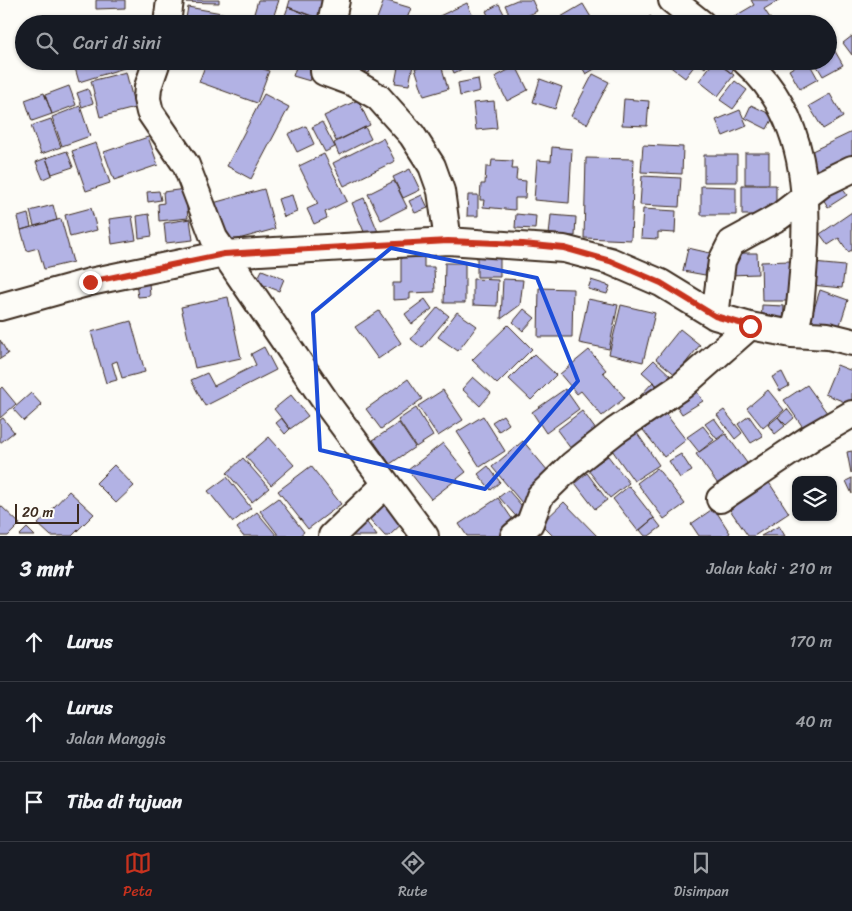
<!DOCTYPE html>
<html lang="id">
<head>
<meta charset="utf-8">
<style>
  :root { --surface:#171b24; --page:#20242c; --text:#f1f3f6; --muted:#9ea1a6; --line:#363941; --accent:#c8321e }
  body { margin:0; font-family:Sriracha,sans-serif; background:var(--page); color:var(--text) }
  .controls { position:absolute; right:15px; bottom:15px; display:grid; overflow:hidden; border-radius:10px; box-shadow:0 1px 4px #0004 }
  .controls button { width:45px; height:45px; display:grid; place-items:center; padding:0; border:0; border-bottom:1px solid var(--line); background:var(--surface); color:var(--text); font:25px sans-serif }
  .scale { position:absolute; left:15px; bottom:12px; width:64px; box-sizing:border-box; padding-left:5px; border:2px solid #3b2a1e; border-top:0; font-size:14px; line-height:18px; white-space:nowrap; color:#3b2a1e; -webkit-text-stroke:4px #fdfcf7; paint-order:stroke }
  .stop { position:absolute; width:15px; height:15px; margin:-11px; border:4px solid #c8321e; border-radius:50%; background:#fff }
  .stop.end { background:#c8321e; border-color:#fff; box-shadow:0 1px 5px #0008 }
  .list { margin:0; padding:0; list-style:none }
  h2 { display:flex; justify-content:space-between; align-items:center; height:65px; margin:0; padding:0 20px; font-size:21px }
  h2 small { font-size:16px; font-weight:400; color:var(--muted) }
  .list li { display:grid; grid-template-columns:32px 1fr auto; gap:15px; align-items:center; box-sizing:border-box; height:80px; padding:0 20px; border-top:1px solid var(--line) }
  .list b { display:block; font-size:19px; white-space:nowrap }
  .list p { margin:0; font-size:16px; white-space:nowrap; color:var(--muted) }
  .list em { font-size:16px; font-style:normal; color:var(--muted) }
  .icon { flex:none; width:28px; height:28px; fill:none; stroke:currentColor; stroke-width:2; stroke-linecap:round; stroke-linejoin:round }
  .map { position:relative; flex:none; width:852px; height:536px; overflow:hidden }
  .search { position:absolute; background:var(--surface); box-shadow:0 1px 4px #0004; left:15px; right:15px; top:15px; height:55px; display:flex; align-items:center; gap:12px; box-sizing:border-box; padding:0 18px; border-radius:28px; color:var(--muted); font-size:19px }
  .sheet { height:305px; background:var(--surface) }
  nav { display:flex; justify-content:space-around; align-items:center; box-sizing:border-box; height:70px; border-top:1px solid var(--line); background:var(--surface); font-size:14px; color:var(--muted) }
  nav a { display:grid; justify-items:center; gap:2px }
  nav .on { color:var(--accent) }
  .map>svg:first-child { display:block }
  .building { fill:#b2b2e4; stroke:#3b2a1e }
  .lines { fill:none; stroke-linecap:round; stroke-linejoin:round }
  .minor-casing { stroke:#3b2a1e; stroke-width:30 }
  .minor { stroke:#fdfcf7; stroke-width:26 }
  .route { stroke:#c8321e; stroke-width:6 }
  .marked { fill:none; stroke:#1d4ed8; stroke-width:4; stroke-linejoin:round }
</style>
</head>
<body>
<div class="map">
<svg width="852" height="536" viewBox="0 0 852 536">
  <rect width="100%" height="100%" fill="#fdfcf7"/>
  <filter id="ink" filterUnits="userSpaceOnUse"><feTurbulence type="fractalNoise" baseFrequency=".02" numOctaves="2"/><feDisplacementMap in="SourceGraphic" scale="10" xChannelSelector="R" yChannelSelector="G"/><feConvolveMatrix kernelMatrix="1 2 1 2 8 2 1 2 1" color-interpolation-filters="sRGB"/></filter>
  <g filter="url(#ink)">
    <path class="building" d="M96,0H125V8L96,9Z
      M179,0H219V3L179,2Z
      M258,0H279L271,24L253,17Z
      M290,0H327L320,19L288,7Z
      M384,0L411,8L405,24H375Z
      M517,0H532L537,11L513,23L505,5Z
      M751,0H779L764,9L772,21L768,24H726L725,22L754,5Z
      M467,3L476,24H431L429,21Z
      M499,4L508,22L492,24L486,11Z
      M583,4L595,24H555L554,21Z
      M188,7L227,14L225,24H185Z
      M288,7L311,16L308,24H282Z
      M227,14L241,17L240,24H225Z
      M650,16L660,24H644Z
      M354,17L374,24H352Z
      M852,36V55L843,43Z
      M832,46L843,65L823,76L814,61H828V48Z
      M73,61H122L124,68L79,82Z
      M207,61H243L269,71L257,103L199,82Z
      M298,61H318L310,81L293,76Z
      M338,61H374L369,73Z
      M440,61L448,89L424,96L415,68Z
      M449,61H479L454,73Z
      M536,61H551L542,69Z
      M578,61H608L586,74Z
      M671,61H689L695,65L685,78L668,65Z
      M696,61H710L705,68Z
      M714,61L734,75L718,96L699,81Z
      M717,61H736L738,63L731,73Z
      M804,61H808L818,79L800,89L789,70Z
      M399,62L413,65L409,85L395,83Z
      M516,66L528,90L507,101L495,77Z
      M126,72L135,108L100,117L91,81Z
      M593,74L609,82L587,124L571,116Z
      M478,79L480,91L460,96L458,83Z
      M540,79L562,87L555,109L533,102Z
      M735,81L747,90L733,109L720,100Z
      M69,86L76,105L52,114L45,95Z
      M88,89L93,103L82,107L77,93Z
      M44,93L52,114L32,121L25,100Z
      M264,94L289,107L251,179L227,166Z
      M830,94L843,117L823,129L809,106Z
      M624,99L649,101L647,126L622,125Z
      M358,100L370,125L336,141L324,116Z
      M494,101L497,128L476,130L473,103Z
      M751,105L774,116L767,129L745,118Z
      M80,106L90,136L62,146L52,117Z
      M740,110L747,126L723,136L716,120Z
      M51,119L61,147L41,154L31,126Z
      M322,122L335,147L325,152L312,127Z
      M306,126L314,144L297,152L288,134Z
      M365,127L371,139L339,155L334,143Z
      M852,132V163L820,178L808,153Z
      M148,137L158,165L114,180L104,152Z
      M383,138L395,161L344,186L333,163Z
      M96,143L110,183L86,191L72,151Z
      M643,145L683,147L682,174L641,172Z
      M552,147L572,149L569,203L534,200L537,160L551,161Z
      M67,151L73,167L52,174L46,158Z
      M745,153H769V184H745Z
      M324,154L347,201L325,212L327,218L314,224L307,209L318,204L299,166Z
      M704,155H737V182H704Z
      M46,158L52,175L43,179L36,162Z
      M586,158L634,159L631,240L584,238Z
      M492,160L513,161L512,169H517L516,180L526,181L525,198H515V210L483,207L484,200H480L481,184H485L486,167H491Z
      M410,169L420,190L403,198L393,177Z
      M642,176L681,178L679,207L640,205Z
      M394,181L407,207L381,220L368,194Z
      M838,182L847,195L828,207L820,194Z
      M742,185H776V215H742Z
      M701,186L736,187V215H701Z
      M185,189L188,218L159,221L158,204L164,203L163,192Z
      M264,189L275,229L224,243L213,203Z
      M159,191L161,200L148,202L147,192Z
      M292,195L297,212L284,217L278,199Z
      M422,195L428,208L415,213L409,201Z
      M468,195H478V216H467Z
      M364,198L379,234L367,239L352,203Z
      M53,205L57,220L34,226L30,211Z
      M91,208L97,230L70,237L65,215Z
      M643,209L676,211L675,233L658,232V239L641,238Z
      M852,212V250L848,252L839,238L828,245L820,234Z
      M28,214L31,227L21,230L18,217Z
      M149,214L152,236L139,238L137,216Z
      M516,214L536,216L535,229L515,228Z
      M551,215L576,217L575,236L549,235Z
      M132,216L136,240L112,244L109,219Z
      M61,219L73,262L44,269L38,248L27,251L21,230Z
      M190,219L193,240L166,243L164,223Z
      M688,248L710,253L705,275L683,271Z
      M728,253H757L758,274L729,275Z
      M477,254H500V277H477Z
      M401,257H424V267H434L435,292L410,293V299L393,300V283H401Z
      M790,261L791,301H762L761,262Z
      M445,263H465V303H444Z
      M813,263L845,266L842,288L811,285Z
      M262,270L284,279L279,291L256,282Z
      M473,279L498,280L497,306L473,305Z
      M503,279L523,280L520,305L501,319Z
      M591,280L610,286L607,294L588,289Z
      M149,283L150,296L138,297L136,284Z
      M539,288L573,289L572,337H538Z
      M820,290L848,300L837,334L809,325Z
      M228,297L241,358L195,368L181,307Z
      M425,299L432,309L412,324L405,314Z
      M588,299L618,305L609,349L579,343Z
      M621,305L655,313L643,362L609,354Z
      M762,305L784,306L783,326H761Z
      M438,307L449,316L422,348L411,339Z
      M524,309L535,318L523,331L513,322Z
      M379,311L401,343L378,359L355,327Z
      M457,312L477,326L458,351L438,337Z
      M131,321L145,372L122,378L117,361L112,363L117,380L106,383L91,332Z
      M508,325L532,349L497,384L472,360Z
      M680,329L700,345L676,375L656,359Z
      M0,340L8,354L0,359Z
      M264,347L276,370L205,406L191,380L207,373L214,386L256,365L251,354Z
      M589,350L606,370L603,372L625,398L602,416L581,391L577,394L560,374Z
      M534,354L556,375L531,400L509,379Z
      M654,360L673,378L662,390L642,372Z
      M837,365L852,371V405L825,394Z
      M782,372L789,386L780,391L772,377Z
      M473,377L491,393L480,406L462,389Z
      M408,379L422,399L381,429L366,409Z
      M653,382L662,390L649,404L640,396Z
      M692,384L703,401L682,414L671,397Z
      M807,385L830,417L807,433L784,400Z
      M2,387L16,404L0,418V389Z
      M565,389L579,409L546,433L532,412Z
      M443,390L463,420L438,436L418,406Z
      M768,390L784,410L763,428L747,408Z
      M31,393L42,405L24,421L13,409Z
      M291,395L308,416L290,429L274,409Z
      M416,408L433,436L416,447L398,420Z
      M787,409L794,418L786,425L778,417Z
      M724,410L742,433L735,439L717,415Z
      M582,411L599,434L574,453L557,430Z
      M665,413L686,440L664,457L643,430Z
      M503,415L509,424L499,431L492,422Z
      M483,416L505,451L480,467L457,432Z
      M749,416L763,436L751,443L738,424Z
      M778,417L785,426L775,434L768,425Z
      M3,418L14,432L0,443V420Z
      M282,418L290,429L285,434L276,423Z
      M714,418L725,433L717,439L705,424Z
      M399,423L415,447L390,464L373,440Z
      M703,426L714,440L699,452L687,437Z
      M637,433L659,465L634,481L612,450Z
      M726,434L752,470L723,491L696,454Z
      M269,437L294,465L271,485L246,457Z
      M523,441L553,477L522,503L492,467Z
      M443,443L466,472L431,499L408,470Z
      M852,451V472L851,473L847,452Z
      M681,454L692,471L680,478L669,461Z
      M608,456L629,483L610,498L588,470Z
      M243,458L269,488L252,502L227,473Z
      M114,465L134,486L116,503L96,483Z
      M311,466L341,504L308,529L278,491Z
      M488,466L500,482L491,490L478,474Z
      M657,468L685,504L664,519L637,483Z
      M587,473L607,500L595,509L575,483Z
      M227,477L251,508L233,522L208,491Z
      M766,478L789,513L754,536H748L726,504Z
      M852,478V494L846,481Z
      M629,486L654,518L638,531L613,499Z
      M508,490L529,514L520,521L499,497Z
      M69,491L94,514L72,536H51L38,524Z
      M387,493L409,517L389,536H385L364,513Z
      M278,498L304,532L299,536H279L260,511Z
      M498,498L517,526L502,536H467L459,524Z
      M564,502L597,536H553L541,524Z
      M0,505L20,524L8,536H0Z
      M714,508L730,533L726,536H699L691,524Z
      M257,512L277,536H243L237,528Z
      M362,516L377,536H346Z
      M654,518L661,527L649,536H645L640,530Z
      M779,526L785,536H761Z
      M27,528L35,536H19Z"/>
    <g class="lines">
      <g class="minor-casing">
        <path id="minor" d="M672,0L702,24
          M167,24L170,0
          M331,24L336,0
          M157,61L148,87L147,99L150,112L186,165L214,238L328,405L425,536
          M324,61V72L354,83L378,97L412,135L432,166L441,191L448,241
          M745,61C807,116 810,197 803,274C801,292 801,318 792,334
          M0,307L90,282L224,254L448,241L564,249L610,261L661,283L715,316L750,326L792,334L828,336L852,342
          M715,316L722,261L731,243L780,216L823,183L852,169
          M720,499L812,437L852,414
          M332,536L386,484
          M514,536L530,523L540,496L572,465L615,431L683,385L750,326"/>
      </g>
      <use href="#minor" class="minor"/>
    </g>
  </g>
  <g class="lines" filter="url(#ink)">
    <path class="route" d="M90,282L224,254L448,241L523,244L564,248L610,261L661,283L715,316L750,326"/>
  </g>
  <path class="marked" d="M391,248L537,278L578,381L485,489L320,450L313,313Z"/>
</svg>
<div class="controls">
<button><svg class="icon" aria-label="layers" viewBox="0 0 24 24"><path d="M12 4l9 5-9 5-9-5zM3 14l9 5 9-5"/></svg></button>
</div>
<div class="scale">20 m</div>
<div class="stop" style="left:750px;top:326px"></div>
<div class="stop end" style="left:90px;top:282px"></div>
<div class="search"><svg class="icon" aria-label="search" viewBox="0 0 24 24"><circle cx="10" cy="10" r="6"/><path d="M15 15l6 6"/></svg>Cari di sini</div>
</div>
<section class="sheet">
<h2>3 mnt<small>Jalan kaki · 210 m</small></h2>
<ul class="list">
<li><svg class="icon" aria-label="ahead" viewBox="0 0 24 24"><path d="M12 20V5M6 11l6-6 6 6"/></svg><div><b>Lurus</b></div><em>170 m</em></li>
<li><svg class="icon" aria-label="ahead" viewBox="0 0 24 24"><path d="M12 20V5M6 11l6-6 6 6"/></svg><div><b>Lurus</b><p>Jalan Manggis</p></div><em>40 m</em></li>
<li><svg class="icon" aria-label="arrive" viewBox="0 0 24 24"><path d="M6 21V4h12l-3 4 3 4H6"/></svg><div><b>Tiba di tujuan</b></div></li>
</ul>
</section>
<nav>
<a class="on"><svg class="icon" aria-label="map" viewBox="0 0 24 24"><path d="M3 6l6-2 6 2 6-2v14l-6 2-6-2-6 2zM9 4v14M15 6v14"/></svg>Peta</a>
<a><svg class="icon" aria-label="directions" viewBox="0 0 24 24"><path d="M12 3l9 9-9 9-9-9zM9 14v-3h6M13 9l2 2-2 2"/></svg>Rute</a>
<a><svg class="icon" aria-label="saved" viewBox="0 0 24 24"><path d="M7 4h10v16l-5-4-5 4z"/></svg>Disimpan</a>
</nav>
</body>
</html>
